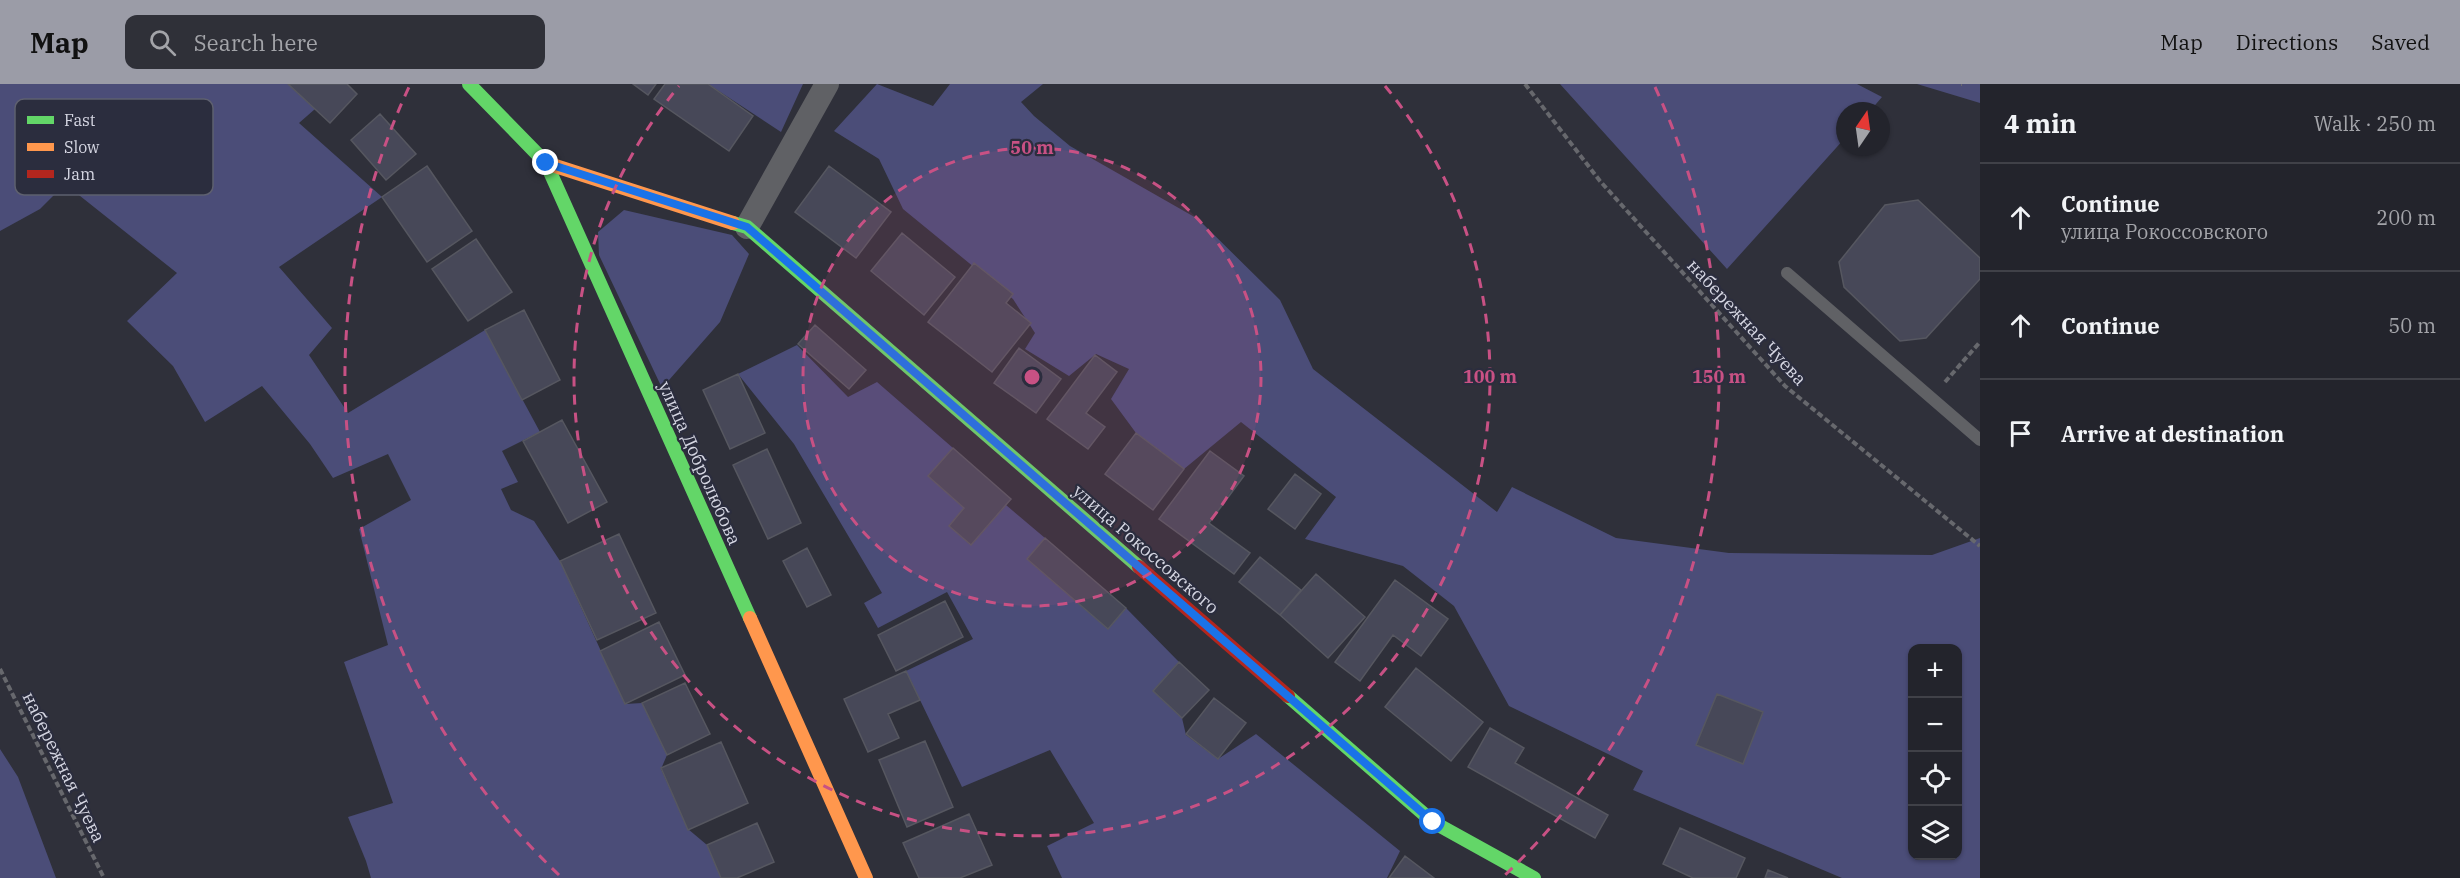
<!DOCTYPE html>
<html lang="en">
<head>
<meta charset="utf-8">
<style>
  :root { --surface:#23242c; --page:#2f3038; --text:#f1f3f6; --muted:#a3a4a9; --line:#404148; --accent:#9b9ca7 }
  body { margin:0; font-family:"IBM Plex Serif",serif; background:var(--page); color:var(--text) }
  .controls { position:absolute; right:18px; bottom:18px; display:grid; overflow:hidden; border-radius:12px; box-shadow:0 2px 4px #0004 }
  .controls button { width:54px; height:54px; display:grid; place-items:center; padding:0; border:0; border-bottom:2px solid var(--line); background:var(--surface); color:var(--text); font:30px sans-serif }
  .compass { position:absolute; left:1836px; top:18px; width:54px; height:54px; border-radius:50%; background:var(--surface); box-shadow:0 2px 4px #0004; rotate:13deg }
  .stop { position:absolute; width:18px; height:18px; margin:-14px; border:4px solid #1a73e8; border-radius:50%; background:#fff }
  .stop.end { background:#1a73e8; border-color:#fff; box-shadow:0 2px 6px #0008 }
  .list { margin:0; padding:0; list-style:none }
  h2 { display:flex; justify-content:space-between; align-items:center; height:78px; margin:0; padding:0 24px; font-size:26px }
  h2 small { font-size:20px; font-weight:400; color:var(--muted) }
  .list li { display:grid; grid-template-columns:39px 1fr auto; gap:18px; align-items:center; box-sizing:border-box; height:108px; padding:0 24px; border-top:2px solid var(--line) }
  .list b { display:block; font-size:22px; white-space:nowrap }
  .list p { margin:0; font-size:20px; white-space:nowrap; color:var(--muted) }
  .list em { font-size:20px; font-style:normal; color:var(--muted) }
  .icon { flex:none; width:33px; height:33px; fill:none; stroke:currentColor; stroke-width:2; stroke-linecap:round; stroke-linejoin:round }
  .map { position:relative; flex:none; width:1980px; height:794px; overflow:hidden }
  header { display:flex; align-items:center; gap:36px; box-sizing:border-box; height:84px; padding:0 30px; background:var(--accent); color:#111 }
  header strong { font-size:28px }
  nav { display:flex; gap:33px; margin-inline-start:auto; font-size:21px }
  .search { width:420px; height:54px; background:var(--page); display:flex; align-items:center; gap:15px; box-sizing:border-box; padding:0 21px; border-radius:12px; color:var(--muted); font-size:22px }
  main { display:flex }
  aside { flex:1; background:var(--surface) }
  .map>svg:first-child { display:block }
  .green { fill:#4b4d78; fill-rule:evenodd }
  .building { fill:#474858; stroke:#565760; stroke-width:1.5 }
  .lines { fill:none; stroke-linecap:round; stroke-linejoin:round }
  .path { stroke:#67686d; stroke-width:4; stroke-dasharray:6 3; stroke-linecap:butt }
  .lane { stroke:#606165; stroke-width:12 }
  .street { stroke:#606165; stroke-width:24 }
  .fast { stroke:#63d668; stroke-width:14 }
  .slow { stroke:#ff974d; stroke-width:14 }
  .jam { stroke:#b3261e; stroke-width:14 }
  .route { stroke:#1a73e8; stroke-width:8 }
  .ring { fill:none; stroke:#c85184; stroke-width:3; stroke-dasharray:10 8 }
  .labels { text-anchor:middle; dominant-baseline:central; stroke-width:4.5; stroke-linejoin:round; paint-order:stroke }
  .street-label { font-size:18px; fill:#d5d6e2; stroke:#2b2d3e }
  .key { fill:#2b2d3e; stroke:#5e606f; stroke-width:1.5 }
  .key-label { font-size:16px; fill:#d5d6e2 }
  .centre { fill:#c85184; stroke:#2b2d3e; stroke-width:3 }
  .ring-label { font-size:18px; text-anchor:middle; font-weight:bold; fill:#c85184; stroke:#2b2d3e; stroke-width:4.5; stroke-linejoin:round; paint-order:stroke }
</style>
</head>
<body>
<header>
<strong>Map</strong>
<div class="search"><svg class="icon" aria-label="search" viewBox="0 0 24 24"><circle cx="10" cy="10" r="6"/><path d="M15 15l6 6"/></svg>Search here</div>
<nav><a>Map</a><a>Directions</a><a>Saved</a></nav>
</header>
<main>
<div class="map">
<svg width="1980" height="794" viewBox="0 0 1980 794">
  <rect width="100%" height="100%" fill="#2f303a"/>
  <path class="green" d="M0,0H288L315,25L299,39L382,113L279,183L332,244L309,271L348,329L485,246L540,348L502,367L518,398L501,405L511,426L534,437L560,477L625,620L642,619L667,671L661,685L688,745L707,761L721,794H371L366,777L348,733L393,719L344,578L388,561L359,445L411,416L388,370L333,394L310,360L262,302L205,338L173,282L127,237L177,189L65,100L40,125L0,147Z
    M708,0H803L781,48Z
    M877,0L933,22L950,0H1043L1021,18L1034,32L1070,62L1198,135L1280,216L1313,285L1497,428L1512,403L1616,454L1729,469L1932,471L1980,454V794H1842L1633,706L1643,687L1509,622L1454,522L1403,482L1305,455L1336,413L1241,338L1184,385L1136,349L1111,315L1129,285L1096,270L1069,292L1025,265L1035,249L1013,215L903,125L879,75L834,47ZM1912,564H1958V772H1912Z
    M1560,0H1857L1882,13L1870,27H1845V54L1727,185Z
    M1917,0H1980V19Z
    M624,126L732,151L749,170L720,238L662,304L599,171L598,148Z
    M797,261L848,313L877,298L953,364L928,392L964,424L949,442L971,461L1006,421L1045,454L1027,475L1108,545L1126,524L1179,578L1153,607L1182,634L1186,651L1218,675L1256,650L1400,767L1387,794H1062L1047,762L1094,739L1050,666L962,703L906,587L973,555L947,508L878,544L864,519L882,509L794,360L738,290Z
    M0,665L18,693L56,794H0Z"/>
  <path class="building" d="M288,0H347L357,10L330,39Z
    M633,0H656L648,11Z
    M665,0H708L753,32L729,67L654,15Z
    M380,30L416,70L386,96L351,56Z
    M427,82L472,147L427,178L382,113Z
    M829,82L891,128L856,174L795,128Z
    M1918,116L1980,174V195L1926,254L1900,257L1844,203L1839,178L1885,121Z
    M902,149L955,193L924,231L871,187Z
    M476,155L512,208L468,237L432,185Z
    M974,179L1013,210L1006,219L1031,239L992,288L928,238Z
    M524,226L560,296L522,316L485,246Z
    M815,241L866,286L849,305L798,260Z
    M1019,264L1061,295L1036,329L994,299Z
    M1095,271L1117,288L1086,329L1105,343L1088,365L1047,335Z
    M738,290L765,349L730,365L703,306Z
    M562,336L607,418L568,439L523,357Z
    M1136,349L1184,385L1153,426L1105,390Z
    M953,364L1011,415L971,461L949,442L964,424L928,392Z
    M767,365L801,439L768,455L733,381Z
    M1210,367L1244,392L1209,439L1250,469L1234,490L1159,435Z
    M1295,390L1321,410L1295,445L1268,425Z
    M619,450L656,529L597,556L560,477Z
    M1045,454L1126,524L1108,545L1027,475Z
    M807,464L831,511L807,523L783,477Z
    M1260,473L1301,506L1280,531L1239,498Z
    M1316,490L1365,533L1328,574L1280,531Z
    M1395,496L1448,535L1421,572L1393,551L1360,597L1335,578Z
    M945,517L963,553L896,587L878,551Z
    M659,538L685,591L625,620L600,567Z
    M1179,578L1209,606L1182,634L1153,607Z
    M1416,584L1483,638L1451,677L1385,623Z
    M906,587L920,616L888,630L899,654L868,668L844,615Z
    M685,599L710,650L667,671L642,619Z
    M1717,610L1763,628L1743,680L1696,661Z
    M1214,614L1246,639L1218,675L1186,650Z
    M1490,644L1524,664L1515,679L1608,731L1595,754L1468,683Z
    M925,657L953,723L907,743L879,676Z
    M721,658L748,719L688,746L661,684Z
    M969,730L992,781L960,794H919L903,759Z
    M757,739L774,778L737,794H721L707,761Z
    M1680,744L1745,774L1736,794H1693L1663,780Z
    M1405,772L1434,794H1389Z
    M1768,786L1788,794H1765Z"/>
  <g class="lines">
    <path class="path" d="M1525,0L1600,97L1785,302L1980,462
      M1961,0H1962
      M1945,298L1980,258
      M0,585L104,794"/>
    <path class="lane" d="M1787,189L1980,356"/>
    <path class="street" d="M747,143L827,0"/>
    <path class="fast" d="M469,0L546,79L750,534
      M733,139L747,143L1139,483
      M1288,612L1433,738L1534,794"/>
    <path class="slow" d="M546,79L733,139
      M750,534L866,794"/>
    <path class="jam" d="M1139,483L1288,612"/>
  </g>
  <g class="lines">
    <path class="route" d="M546,79L747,143L1433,738"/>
  </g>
  <circle cx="1032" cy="293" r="229" fill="#c85184" fill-opacity=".12"/>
  <g class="ring">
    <circle cx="1032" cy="293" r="229"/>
    <path d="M1385 2A458 458 0 1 1 679 2"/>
    <path d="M559 791A687 687 0 0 1 409 3M1655 3A687 687 0 0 1 1505 791"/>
  </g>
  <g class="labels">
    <g class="street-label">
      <text transform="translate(1747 238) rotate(47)">набережная Чуева</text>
      <text transform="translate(700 379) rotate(66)">улица Добролюбова</text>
      <text transform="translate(1146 465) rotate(41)">улица Рокоссовского</text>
      <text transform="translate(64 683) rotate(64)">набережная Чуева</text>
    </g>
  </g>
  <rect x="15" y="15" width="198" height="96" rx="9" class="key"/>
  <rect x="27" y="32" width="27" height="8" fill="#63d668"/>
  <rect x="27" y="59" width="27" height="8" fill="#ff974d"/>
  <rect x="27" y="86" width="27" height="8" fill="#b3261e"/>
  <g class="key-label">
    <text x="64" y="42">Fast</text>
    <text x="64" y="69">Slow</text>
    <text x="64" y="96">Jam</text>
  </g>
  <circle cx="1032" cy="293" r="9" class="centre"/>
  <g class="ring-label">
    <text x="1032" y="70">50 m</text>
    <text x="1490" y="299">100 m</text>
    <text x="1719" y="299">150 m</text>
  </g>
</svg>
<div class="controls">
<button>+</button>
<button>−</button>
<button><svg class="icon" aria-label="locate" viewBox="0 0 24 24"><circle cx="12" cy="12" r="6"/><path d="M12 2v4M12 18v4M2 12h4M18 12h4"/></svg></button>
<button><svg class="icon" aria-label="layers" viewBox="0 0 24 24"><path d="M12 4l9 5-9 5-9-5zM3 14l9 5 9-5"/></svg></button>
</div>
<svg class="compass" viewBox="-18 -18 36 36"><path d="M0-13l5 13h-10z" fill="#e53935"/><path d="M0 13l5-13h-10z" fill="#a3a4a9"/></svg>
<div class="stop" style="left:1433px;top:738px"></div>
<div class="stop end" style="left:546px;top:79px"></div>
</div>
<aside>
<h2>4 min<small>Walk · 250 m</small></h2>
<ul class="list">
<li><svg class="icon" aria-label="ahead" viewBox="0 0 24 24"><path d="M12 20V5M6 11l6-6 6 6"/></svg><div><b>Continue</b><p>улица Рокоссовского</p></div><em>200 m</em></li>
<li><svg class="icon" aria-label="ahead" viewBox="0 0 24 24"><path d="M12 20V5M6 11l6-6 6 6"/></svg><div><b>Continue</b></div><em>50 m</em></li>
<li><svg class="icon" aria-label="arrive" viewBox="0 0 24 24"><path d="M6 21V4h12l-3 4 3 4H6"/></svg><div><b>Arrive at destination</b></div></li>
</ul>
</aside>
</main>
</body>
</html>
